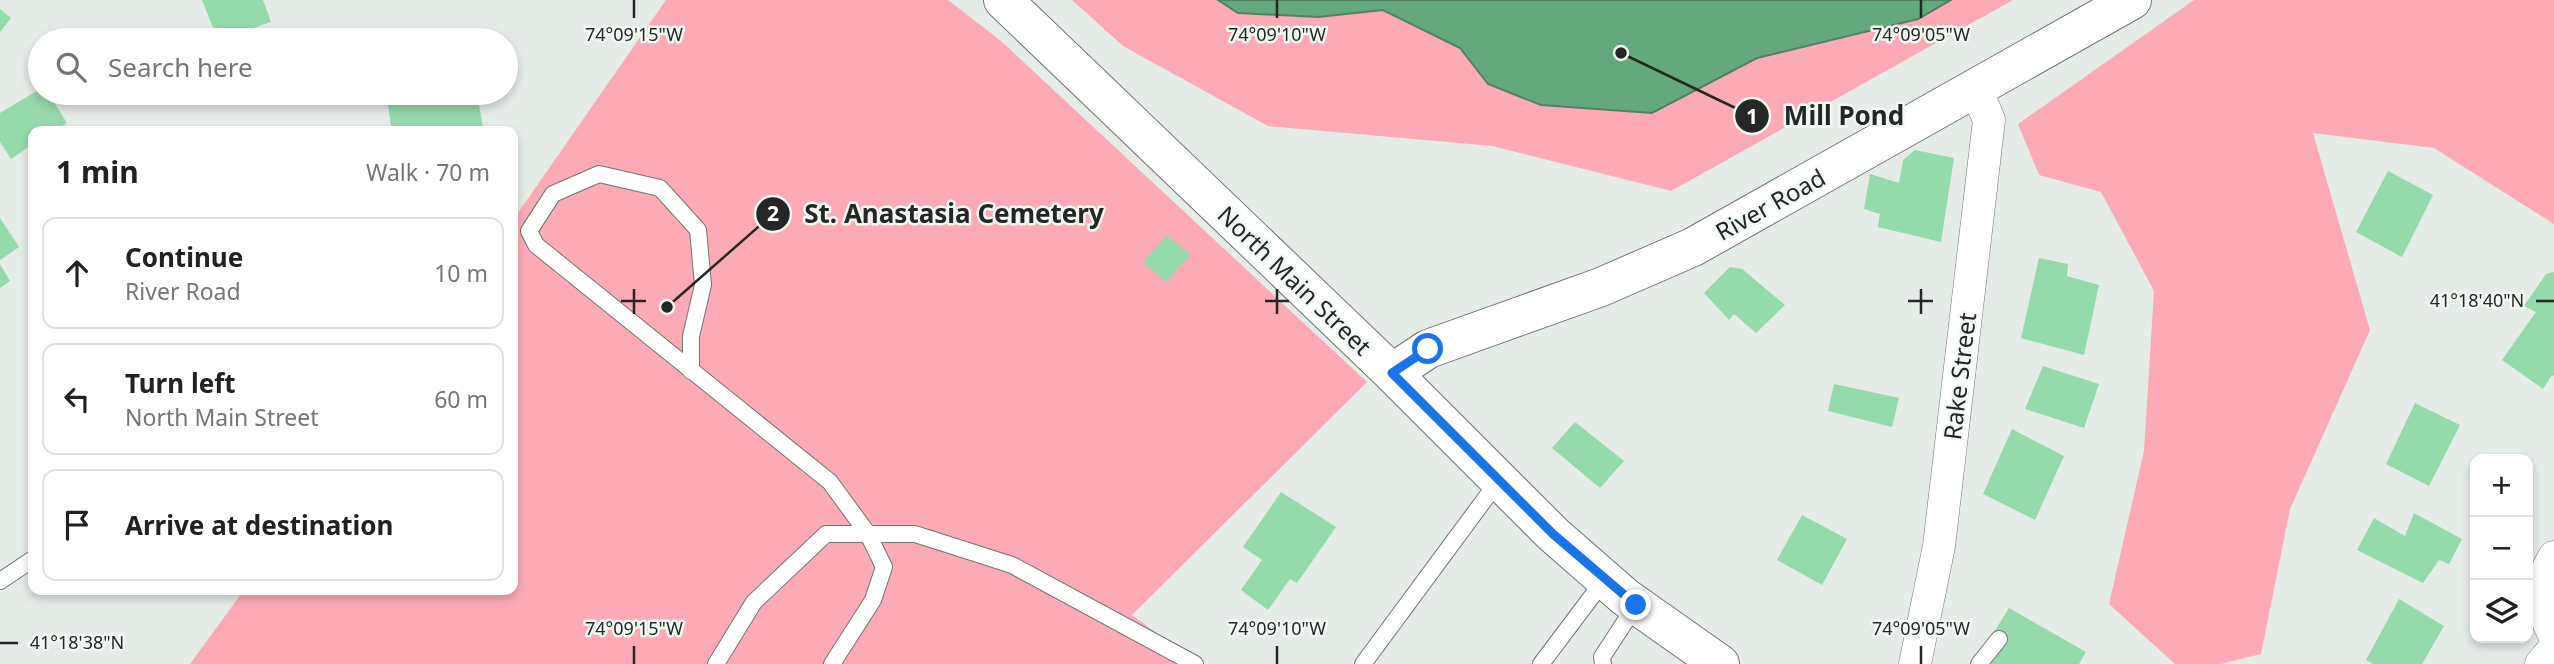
<!DOCTYPE html>
<html lang="en">
<head>
<meta charset="utf-8">
<style>
  :root { --surface:#fff; --page:#f2f2f2; --text:#202124; --muted:#757577; --line:#e0e0e0 }
  body { margin:0; font-family:"Noto Sans",sans-serif; background:var(--page); color:var(--text) }
  .controls { position:absolute; right:21px; bottom:21px; display:grid; overflow:hidden; border-radius:14px; box-shadow:0 4px 10px #0003 }
  .controls button { width:63px; height:63px; display:grid; place-items:center; padding:0; border:0; border-bottom:2px solid var(--line); background:var(--surface); color:var(--text); font:35px sans-serif }
  .stop { position:absolute; width:21px; height:21px; margin:-16px; border:5px solid #1a73e8; border-radius:50%; background:#fff }
  .stop.end { background:#1a73e8; border-color:#fff; box-shadow:0 2px 7px #0008 }
  .list { margin:0; padding:0; list-style:none }
  h2 { display:flex; justify-content:space-between; align-items:center; height:91px; margin:0; padding:0 28px; font-size:30px }
  h2 small { font-size:23px; font-weight:400; color:var(--muted) }
  .list li { display:grid; grid-template-columns:46px 1fr auto; gap:21px; align-items:center; box-sizing:border-box; height:112px; margin:0 14px 14px; padding:0 14px; border:2px solid var(--line); border-radius:14px }
  .list b { display:block; font-size:26px; white-space:nowrap }
  .list p { margin:0; font-size:23px; white-space:nowrap; color:var(--muted) }
  .list em { font-size:23px; font-style:normal; color:var(--muted) }
  .icon { flex:none; width:38px; height:38px; fill:none; stroke:currentColor; stroke-width:2; stroke-linecap:round; stroke-linejoin:round }
  .map { position:relative; flex:none; width:2554px; height:664px; overflow:hidden }
  .search { position:absolute; background:var(--surface); box-shadow:0 4px 10px #0003; left:28px; top:28px; width:490px; height:77px; display:flex; align-items:center; gap:18px; box-sizing:border-box; padding:0 24px; border-radius:38px; color:var(--muted); font-size:26px }
  .panel { position:absolute; background:var(--surface); box-shadow:0 4px 10px #0003; left:28px; top:126px; width:490px; height:469px; border-radius:14px }
  .map>svg:first-child { display:block }
  .green { fill:#fcabb6 }
  .water { fill:#64a97c; stroke:#518262; stroke-width:2 }
  .building { fill:#94daaa }
  .lines { fill:none; stroke-linecap:round; stroke-linejoin:round }
  .service-casing { stroke:#707571; stroke-width:18 }
  .minor-casing { stroke:#707571; stroke-width:33 }
  .tertiary-casing { stroke:#707571; stroke-width:40 }
  .service { stroke:#fff; stroke-width:16 }
  .minor { stroke:#fff; stroke-width:32 }
  .tertiary { stroke:#fff; stroke-width:38 }
  .route { stroke:#1a73e8; stroke-width:9 }
  .ticks { fill:none; stroke:#242725; stroke-width:2.5 }
  .labels { text-anchor:middle; dominant-baseline:central; stroke-width:5; stroke-linejoin:round; paint-order:stroke }
  .street-label { font-size:24px; fill:#242725; stroke:#f2f9f4 }
  .ticks-label { font-size:18px; text-anchor:middle; fill:#242725; stroke:#f2f9f4; stroke-width:5; stroke-linejoin:round; paint-order:stroke }
  .leader { fill:none; stroke:#242725; stroke-width:2.5 }
  .callout-dot { fill:#242725; stroke:#f2f9f4; stroke-width:2.5 }
  .mark-label { font-size:21px; text-anchor:middle; font-weight:bold; fill:#fff }
  .callout-label { font-size:26px; text-anchor:middle; font-weight:bold; fill:#242725; stroke:#f2f9f4; stroke-width:5; stroke-linejoin:round; paint-order:stroke }
</style>
</head>
<body>
<div class="map">
<svg width="2554" height="664" viewBox="0 0 2554 664">
  <rect width="100%" height="100%" fill="#e5ebe7"/>
  <path class="green" d="M666,0H948L1001,41L1367,382L1132,615L1198,664H190L244,590H513V220Z
    M1072,0H2013L1671,191L1492,146L1268,126L1123,46Z
    M2194,0H2554V224L2434,148L2313,133L2370,330L2290,509L2261,654L2221,664H2175L2109,604L2144,451L2154,291L2101,192L2039,175L2018,124Z"/>
  <path class="water" d="M1218,0H1951L1918,19L1757,58L1652,113L1541,105L1488,84L1460,48L1383,10L1318,17L1238,13Z"/>
  <path class="building" d="M202,0H263L271,22L218,40Z
    M0,9L11,18L0,32Z
    M40,89V93H48L67,123L53,131H33V144L11,159L0,142V113Z
    M386,93H477L483,128L457,131H392Z
    M1915,150L1954,158L1941,242L1878,227L1880,214L1864,209L1870,174L1899,183L1903,160Z
    M2388,171L2433,195L2402,257L2356,232Z
    M0,218L19,247L0,260Z
    M1167,235L1190,255L1166,282L1143,262Z
    M2039,258L2068,264L2067,276L2099,285L2084,355L2021,338Z
    M0,264L10,281L0,288Z
    M1730,267L1742,269L1785,305L1756,333L1734,314L1729,320L1704,293Z
    M2554,272V376L2552,375L2543,389L2502,360L2536,312L2524,306L2546,274Z
    M2043,366L2099,384L2084,428L2025,409Z
    M1834,384L1899,398L1892,427L1828,411Z
    M2415,403L2460,425L2429,486L2386,464Z
    M1575,422L1624,461L1600,488L1552,448Z
    M2012,429L2064,456L2035,520L1983,494Z
    M1281,492L1336,527L1297,583L1290,579L1268,610L1241,590L1262,560L1243,547Z
    M2414,513L2462,539L2449,564L2439,560L2423,583L2357,550L2374,518L2405,536Z
    M1802,515L1847,539L1822,585L1777,560Z
    M2399,599L2444,626L2422,664H2373L2366,660Z
    M2009,608L2086,652L2079,664H1974Z"/>
  <g class="lines">
    <g class="service-casing">
      <path id="service" d="M691,371V336L703,285L698,230L660,188L599,174L553,194L529,231L536,245L830,482L868,534L884,567L873,600L832,664
        M0,581L33,559
        M716,664L754,602L826,534H915L1012,565L1195,664
        M1363,664L1499,480
        M1541,664L1605,579
        M1603,664L1602,657L1636,605
        M1979,664L1999,639"/>
    </g>
    <g class="minor-casing">
      <path id="minor" d="M2554,557C2536,588 2539,604 2554,635
        M1915,664L1939,546L1989,120L1976,89
        M2541,664L2554,649"/>
    </g>
    <g class="tertiary-casing">
      <path id="tertiary" d="M1003,0L1390,371L1553,534L1625,597L1720,664
        M1392,373L1428,349L1601,287L1693,247L2132,0"/>
    </g>
    <use href="#service" class="service"/>
    <use href="#minor" class="minor"/>
    <use href="#tertiary" class="tertiary"/>
  </g>
  <g class="lines">
    <path class="route" d="M1428,349L1392,373L1553,534L1636,605"/>
  </g>
  <path class="ticks" d="M634,0V18M1277,0V18M1921,0V18M634,289V314M1277,289V314M1921,289V314M621,301H646M1265,301H1289M1908,301H1933M2536,301H2554M0,643H18M634,646V664M1277,646V664M1921,646V664"/>
  <g class="labels">
    <g class="street-label">
      <text transform="translate(1770 204) rotate(-29)">River Road</text>
      <text transform="translate(1295 280) rotate(44)">North Main Street</text>
      <text transform="translate(1959 376) rotate(-83)">Rake Street</text>
    </g>
  </g>
  <g class="ticks-label">
    <text x="634" y="41">74°09'15"W</text>
    <text x="1277" y="41">74°09'10"W</text>
    <text x="1921" y="41">74°09'05"W</text>
    <text x="2477" y="307">41°18'40"N</text>
    <text x="634" y="635">74°09'15"W</text>
    <text x="1277" y="635">74°09'10"W</text>
    <text x="1921" y="635">74°09'05"W</text>
    <text x="77" y="649">41°18'38"N</text>
  </g>
  <path class="leader" d="M1621 53L1752 116M667 307L773 214"/>
  <g class="callout-dot">
    <circle cx="1621" cy="53" r="7"/>
    <circle cx="667" cy="307" r="7"/>
    <circle cx="1752" cy="116" r="18"/>
    <circle cx="773" cy="214" r="18"/>
  </g>
  <g class="mark-label">
    <text x="1752" y="124">1</text>
    <text x="773" y="221">2</text>
  </g>
  <g class="callout-label">
    <text x="1844" y="125">Mill Pond</text>
    <text x="954" y="223">St. Anastasia Cemetery</text>
  </g>
</svg>
<div class="controls">
<button>+</button>
<button>−</button>
<button><svg class="icon" aria-label="layers" viewBox="0 0 24 24"><path d="M12 4l9 5-9 5-9-5zM3 14l9 5 9-5"/></svg></button>
</div>
<div class="stop" style="left:1428px;top:349px"></div>
<div class="stop end" style="left:1636px;top:605px"></div>
<div class="search"><svg class="icon" aria-label="search" viewBox="0 0 24 24"><circle cx="10" cy="10" r="6"/><path d="M15 15l6 6"/></svg>Search here</div>
<section class="panel">
<h2>1 min<small>Walk · 70 m</small></h2>
<ul class="list">
<li><svg class="icon" aria-label="ahead" viewBox="0 0 24 24"><path d="M12 20V5M6 11l6-6 6 6"/></svg><div><b>Continue</b><p>River Road</p></div><em>10 m</em></li>
<li><svg class="icon" aria-label="left" viewBox="0 0 24 24"><path d="M17 20v-9H6M10 6l-5 5 5 5"/></svg><div><b>Turn left</b><p>North Main Street</p></div><em>60 m</em></li>
<li><svg class="icon" aria-label="arrive" viewBox="0 0 24 24"><path d="M6 21V4h12l-3 4 3 4H6"/></svg><div><b>Arrive at destination</b></div></li>
</ul>
</section>
</div>
</body>
</html>
